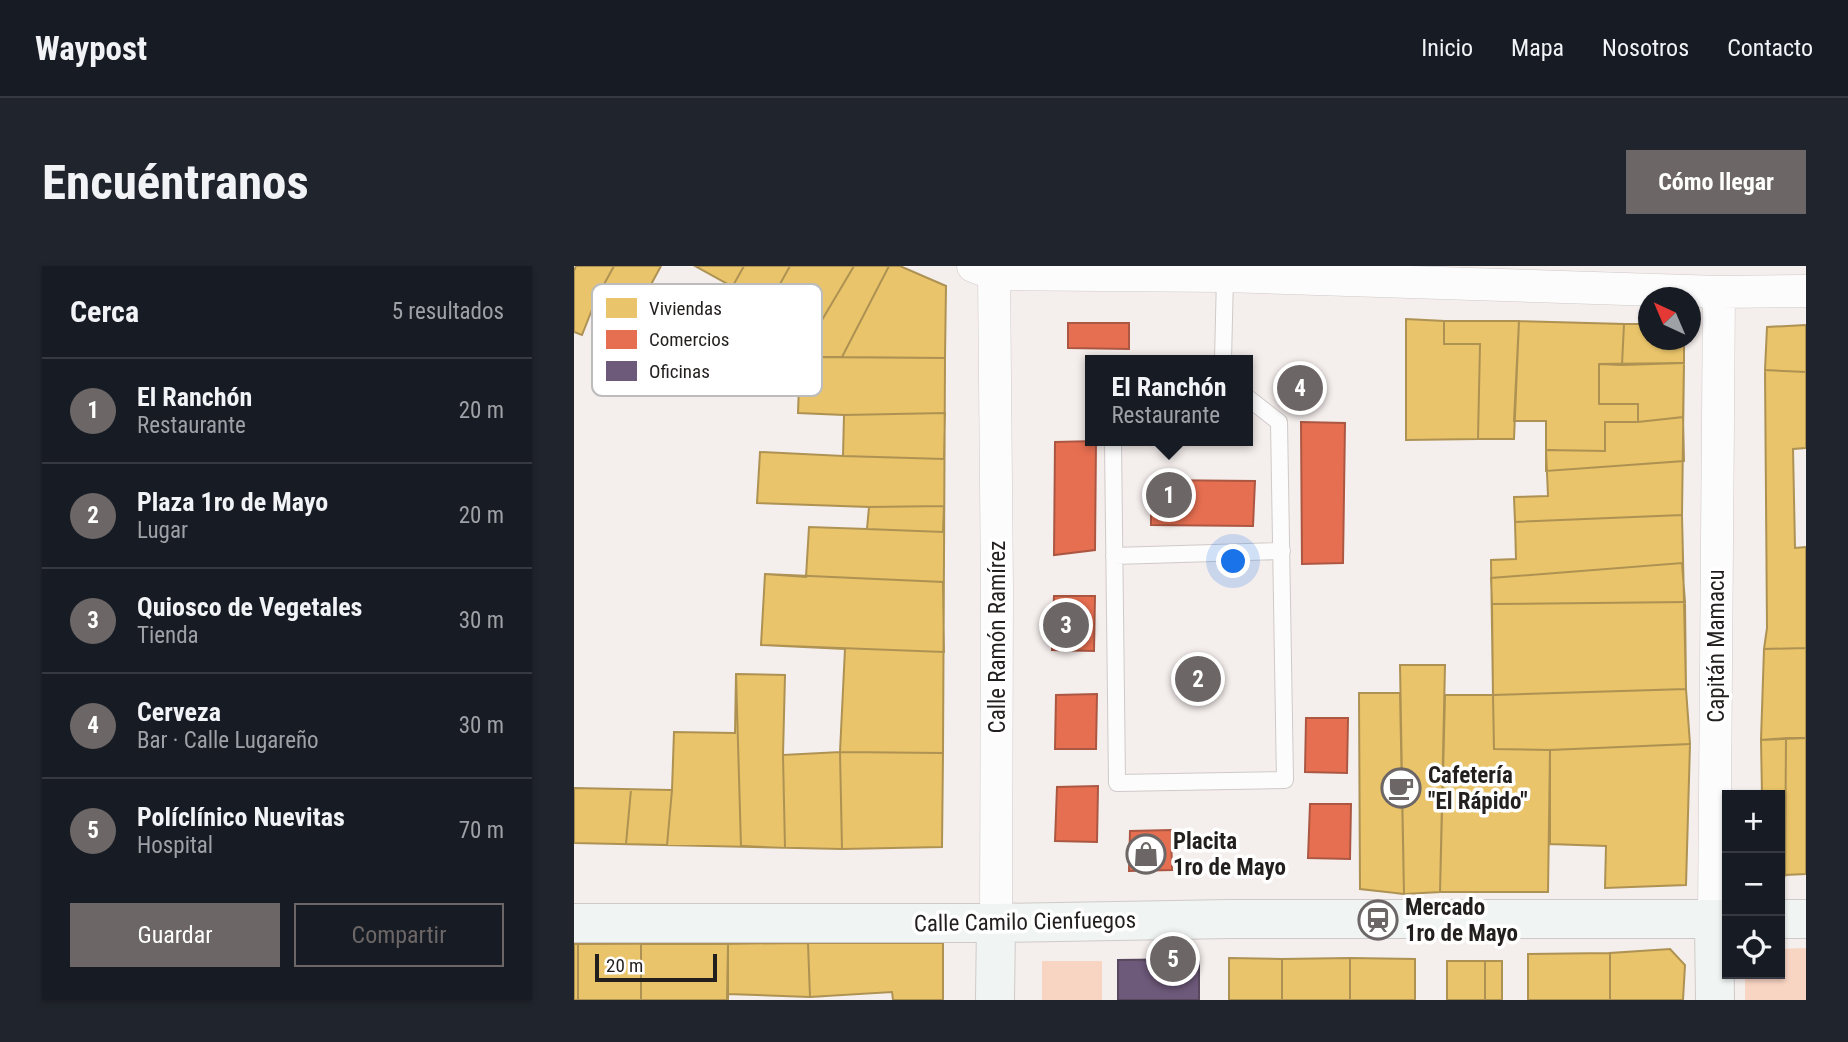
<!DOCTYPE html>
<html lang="es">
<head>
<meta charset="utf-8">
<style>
  :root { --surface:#171b24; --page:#20242c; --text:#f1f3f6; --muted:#9ea1a6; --line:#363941; --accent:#6c6766 }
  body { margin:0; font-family:"Roboto Condensed",sans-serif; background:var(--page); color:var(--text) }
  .controls { position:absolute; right:21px; bottom:21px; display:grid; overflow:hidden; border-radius:0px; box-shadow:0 2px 5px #0004 }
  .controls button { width:63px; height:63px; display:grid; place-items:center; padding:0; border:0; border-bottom:2px solid var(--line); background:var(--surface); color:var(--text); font:35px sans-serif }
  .compass { position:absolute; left:1064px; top:21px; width:63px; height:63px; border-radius:50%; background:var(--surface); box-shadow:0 2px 5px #0004; rotate:316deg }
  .scale { position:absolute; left:21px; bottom:18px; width:122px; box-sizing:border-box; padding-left:7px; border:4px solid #231f1e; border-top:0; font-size:19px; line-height:24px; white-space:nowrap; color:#231f1e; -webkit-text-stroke:5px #fff; paint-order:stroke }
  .you { position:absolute; left:660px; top:296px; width:24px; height:24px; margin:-18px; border:5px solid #fff; border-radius:50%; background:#1a73e8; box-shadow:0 0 0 10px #1a73e833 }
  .badge { display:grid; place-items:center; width:46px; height:46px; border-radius:50%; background:var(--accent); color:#fff; font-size:23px; font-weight:700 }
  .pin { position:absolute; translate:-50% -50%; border:4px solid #fff; box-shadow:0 2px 7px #0006 }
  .popup { position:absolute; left:511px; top:89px; width:168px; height:91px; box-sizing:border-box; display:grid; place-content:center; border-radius:0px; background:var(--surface); filter:drop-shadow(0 2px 5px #0005); font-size:23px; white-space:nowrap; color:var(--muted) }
  .popup b { font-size:26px; color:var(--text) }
  .popup::after { content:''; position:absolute; left:50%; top:100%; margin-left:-14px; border:14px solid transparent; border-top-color:var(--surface) }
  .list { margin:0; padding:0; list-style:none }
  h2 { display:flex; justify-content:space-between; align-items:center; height:91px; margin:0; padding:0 28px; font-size:30px }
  h2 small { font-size:23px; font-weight:400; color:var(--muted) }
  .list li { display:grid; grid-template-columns:46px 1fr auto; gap:21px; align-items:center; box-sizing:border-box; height:105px; padding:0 28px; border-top:2px solid var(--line) }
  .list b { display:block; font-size:26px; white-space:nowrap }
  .list p { margin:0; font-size:23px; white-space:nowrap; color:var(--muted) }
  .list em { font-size:23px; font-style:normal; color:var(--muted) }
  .actions { display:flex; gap:14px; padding:21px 28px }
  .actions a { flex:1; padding:16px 0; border:2px solid var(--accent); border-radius:0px; text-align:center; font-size:24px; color:var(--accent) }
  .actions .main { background:var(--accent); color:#fff }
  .icon { flex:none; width:38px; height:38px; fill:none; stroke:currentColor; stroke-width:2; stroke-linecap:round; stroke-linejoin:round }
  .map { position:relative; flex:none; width:1232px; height:734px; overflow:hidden; border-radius:0px }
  header { display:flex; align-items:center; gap:42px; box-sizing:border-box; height:98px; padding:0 35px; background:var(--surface); border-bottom:2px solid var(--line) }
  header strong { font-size:33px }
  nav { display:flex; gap:38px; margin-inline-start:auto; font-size:24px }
  .intro { display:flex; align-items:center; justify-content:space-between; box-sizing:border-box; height:168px; padding:0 42px }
  h1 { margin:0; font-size:49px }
  .button { padding:18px 32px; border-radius:0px; background:var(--accent); color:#fff; font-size:24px; font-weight:700 }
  main { display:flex; gap:42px; padding:0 42px }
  aside { flex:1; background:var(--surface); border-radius:0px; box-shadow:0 2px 5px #0004 }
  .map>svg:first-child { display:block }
  .green { fill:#f8d4c3 }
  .homes { fill:#e9c46a; stroke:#ae9253; stroke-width:2 }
  .shops { fill:#e76f51; stroke:#ac5742; stroke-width:2 }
  .offices { fill:#6d597a; stroke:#57485e; stroke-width:2 }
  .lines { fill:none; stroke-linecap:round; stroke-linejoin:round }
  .lane-casing { stroke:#cfcac9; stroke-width:18 }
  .street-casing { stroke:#cfcac9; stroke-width:33 }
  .secondary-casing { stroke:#cfcac9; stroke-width:40 }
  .lane { stroke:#fdfcfc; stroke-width:16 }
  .street { stroke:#fdfcfc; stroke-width:32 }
  .secondary { stroke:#f0f5f3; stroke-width:38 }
  .labels { text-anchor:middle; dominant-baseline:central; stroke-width:7; stroke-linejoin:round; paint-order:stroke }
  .street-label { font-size:23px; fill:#231f1e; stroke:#fff }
  .poi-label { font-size:23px; font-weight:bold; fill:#231f1e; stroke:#fff; text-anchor:start }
  .key { fill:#fff; stroke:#bdbcbc; stroke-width:2 }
  .key-label { font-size:19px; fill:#231f1e }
</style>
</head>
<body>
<header>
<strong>Waypost</strong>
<nav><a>Inicio</a><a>Mapa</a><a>Nosotros</a><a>Contacto</a></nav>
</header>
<div class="intro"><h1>Encuéntranos</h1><a class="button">Cómo llegar</a></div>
<main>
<aside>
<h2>Cerca<small>5 resultados</small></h2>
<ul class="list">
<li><span class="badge">1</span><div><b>El Ranchón</b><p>Restaurante</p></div><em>20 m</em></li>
<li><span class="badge">2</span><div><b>Plaza 1ro de Mayo</b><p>Lugar</p></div><em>20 m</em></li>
<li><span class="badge">3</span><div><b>Quiosco de Vegetales</b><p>Tienda</p></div><em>30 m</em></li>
<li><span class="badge">4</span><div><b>Cerveza</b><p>Bar · Calle Lugareño</p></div><em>30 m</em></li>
<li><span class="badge">5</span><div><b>Políclínico Nuevitas</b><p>Hospital</p></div><em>70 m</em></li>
</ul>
<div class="actions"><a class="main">Guardar</a><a>Compartir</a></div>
</aside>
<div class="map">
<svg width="1232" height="734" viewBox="0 0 1232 734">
  <rect width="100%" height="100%" fill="#f4eeec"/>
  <path class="green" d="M1232,682V734H1171V708H1206V683Z
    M468,695H528V734H468Z"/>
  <path class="homes" d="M2,0H87L60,50L23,31L8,69L0,66V5Z
    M40,0H87L60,50L23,31Z
    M121,0H315L268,91H226L203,79L184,114L124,82L157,20Z
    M170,0H216L160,101L124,82Z
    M280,0H315L268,91H226Z
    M315,0H326L372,20L371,92L268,91Z
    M832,53L870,55V78H906L904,173L832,174Z
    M870,55H945L940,173H904L906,78H870Z
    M945,55L1050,58L1048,99L1025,98V138H1064V156H1031V185L972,184V155H940Z
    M1050,58H1074V74H1110V97L1048,99Z
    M1232,59V106L1191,104L1193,61Z
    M226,91L371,92L369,487L266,486L271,383L187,379L191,308L232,311L235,261L293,263L295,241L183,237L186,186L269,190L270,149L224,147Z
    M1110,97L1109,151L1064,156V138H1025V98Z
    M1110,97L1108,249L941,256L940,231L974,230L972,184L1031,185V156H1064V138H1025V98Z
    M1191,104L1232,106V182L1219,183L1221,282L1232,281V382L1190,383L1193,362Z
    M371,147L370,193L269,190L270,149Z
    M1109,151L1110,195L972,205V184L1031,185V156H1064Z
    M370,240L369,266L293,263L295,241Z
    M1108,249L1112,423L919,429L917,294L942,293L941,256Z
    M1108,297L1111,336L918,338L917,312Z
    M191,308L369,316L370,386L187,379Z
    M1111,336L1112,423L919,429L918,338Z
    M1232,382V472L1187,474L1190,383Z
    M826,399H871L866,626L830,628Z
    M162,408L211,409L209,489L211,582L167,580Z
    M162,408L211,409L209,489L266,486L268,583L0,577V522L98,524L100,466L161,467Z
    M1112,423L1116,478L976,484L920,483L919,429Z
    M785,427H826L830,628L786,623Z
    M871,429H919L920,483L976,484L974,626H866Z
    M1212,472H1232V608L1211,609Z
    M1212,472L1211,609L1206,605V529H1188L1187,474Z
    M1116,478L1112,619L1031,622L1032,580L976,578V484Z
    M266,486L369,487L368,581L268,583Z
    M57,524H98L93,579L52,578Z
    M234,677H369V734H319L318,726L236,731Z
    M234,677L236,731L154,728V734H0V678Z
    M234,677L236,731L154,728V678Z
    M0,678H4V734H0Z
    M67,678H154L153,734H67Z
    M1096,683L1111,699L1109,734H1036V687Z
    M1036,687V734H954V688Z
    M655,692L708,693V734H655Z
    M776,692V734H708V693Z
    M776,692L841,693V734H776Z
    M873,695H911V734H873Z
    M911,695H928V734H911Z"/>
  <path class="shops" d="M494,57H555V83L494,82Z
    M727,156L771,157L769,297L728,298Z
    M522,175L521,284L480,289L481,176Z
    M577,214L681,215L679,260L577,259Z
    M480,330H521L520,385L478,384Z
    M523,428L522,483H481L482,429Z
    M732,452H774L773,507L731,506Z
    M524,520L523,576L481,575L483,521Z
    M736,538H777L776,593L734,592Z
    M597,564L598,604L555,605L556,565Z"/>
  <path class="offices" d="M625,693V734H544V694Z"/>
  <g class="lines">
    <g class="lane-casing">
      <path id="lane" d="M649,94L651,10
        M539,175L543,517L711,514L705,156L674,132
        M540,290L708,285"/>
    </g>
    <g class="street-casing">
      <path id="street" d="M399,0L420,8L651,10L1145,26L1232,25
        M420,8L423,323L422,657
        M1140,653L1145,26"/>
    </g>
    <g class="secondary-casing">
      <path id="secondary" d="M1140,653L1141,734
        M1206,653H1232
        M0,657H422L656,653H1153
        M421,734L422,657"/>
    </g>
    <use href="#lane" class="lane"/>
    <use href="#street" class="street"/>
    <use href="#secondary" class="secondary"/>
  </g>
  <defs>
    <g id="cafe-ring" transform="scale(2.0125)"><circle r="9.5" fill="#fff" stroke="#6c6766" stroke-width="1.5"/><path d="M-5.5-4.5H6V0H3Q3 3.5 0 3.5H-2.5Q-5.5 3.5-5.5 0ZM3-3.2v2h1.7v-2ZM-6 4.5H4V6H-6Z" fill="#6c6766"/></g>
    <g id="shop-ring" transform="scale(2.0125)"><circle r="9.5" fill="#fff" stroke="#6c6766" stroke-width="1.5"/><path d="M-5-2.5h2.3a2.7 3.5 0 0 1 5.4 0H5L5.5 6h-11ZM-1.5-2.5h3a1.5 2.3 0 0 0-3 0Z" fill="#6c6766"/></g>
    <g id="station-ring" transform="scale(2.0125)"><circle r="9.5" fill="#fff" stroke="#6c6766" stroke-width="1.5"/><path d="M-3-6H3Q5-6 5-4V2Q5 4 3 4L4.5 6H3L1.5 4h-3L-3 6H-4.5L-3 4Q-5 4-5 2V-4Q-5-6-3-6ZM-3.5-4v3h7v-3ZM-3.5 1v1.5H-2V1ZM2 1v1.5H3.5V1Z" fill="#6c6766"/></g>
  </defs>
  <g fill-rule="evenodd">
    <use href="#cafe-ring" x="827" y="522"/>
    <use href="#shop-ring" x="572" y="588"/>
    <use href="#station-ring" x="804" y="654"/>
  </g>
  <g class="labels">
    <g class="street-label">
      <text transform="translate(423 371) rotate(-90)">Calle Ramón Ramírez</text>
      <text transform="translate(1142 380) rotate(-90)">Capitán Mamacu</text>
      <text transform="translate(451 656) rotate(-1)">Calle Camilo Cienfuegos</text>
    </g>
    <g class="poi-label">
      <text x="854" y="509">Cafetería<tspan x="854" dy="26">"El Rápido"</tspan></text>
      <text x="599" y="575">Placita<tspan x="599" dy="26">1ro de Mayo</tspan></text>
      <text x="831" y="641">Mercado<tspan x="831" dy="26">1ro de Mayo</tspan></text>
    </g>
  </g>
  <rect x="18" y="18" width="230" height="112" rx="10" class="key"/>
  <rect x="32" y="32" width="31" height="20" fill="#e9c46a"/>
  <rect x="32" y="64" width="31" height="19" fill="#e76f51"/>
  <rect x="32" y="95" width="31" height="20" fill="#6d597a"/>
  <g class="key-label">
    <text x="75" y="49">Viviendas</text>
    <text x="75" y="80">Comercios</text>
    <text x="75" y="112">Oficinas</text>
  </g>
</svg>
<div class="controls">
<button>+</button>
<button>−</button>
<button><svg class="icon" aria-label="locate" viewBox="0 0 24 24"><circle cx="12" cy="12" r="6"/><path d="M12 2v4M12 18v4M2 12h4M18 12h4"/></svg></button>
</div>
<svg class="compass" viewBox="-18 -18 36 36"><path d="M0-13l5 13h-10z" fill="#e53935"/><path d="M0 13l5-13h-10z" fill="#9ea1a6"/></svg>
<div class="scale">20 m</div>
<div class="you"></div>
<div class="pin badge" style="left:595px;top:229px">1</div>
<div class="popup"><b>El Ranchón</b>Restaurante</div>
<div class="pin badge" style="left:624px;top:413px">2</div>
<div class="pin badge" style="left:492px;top:359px">3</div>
<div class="pin badge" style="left:726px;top:122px">4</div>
<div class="pin badge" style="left:599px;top:693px">5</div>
</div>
</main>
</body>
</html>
